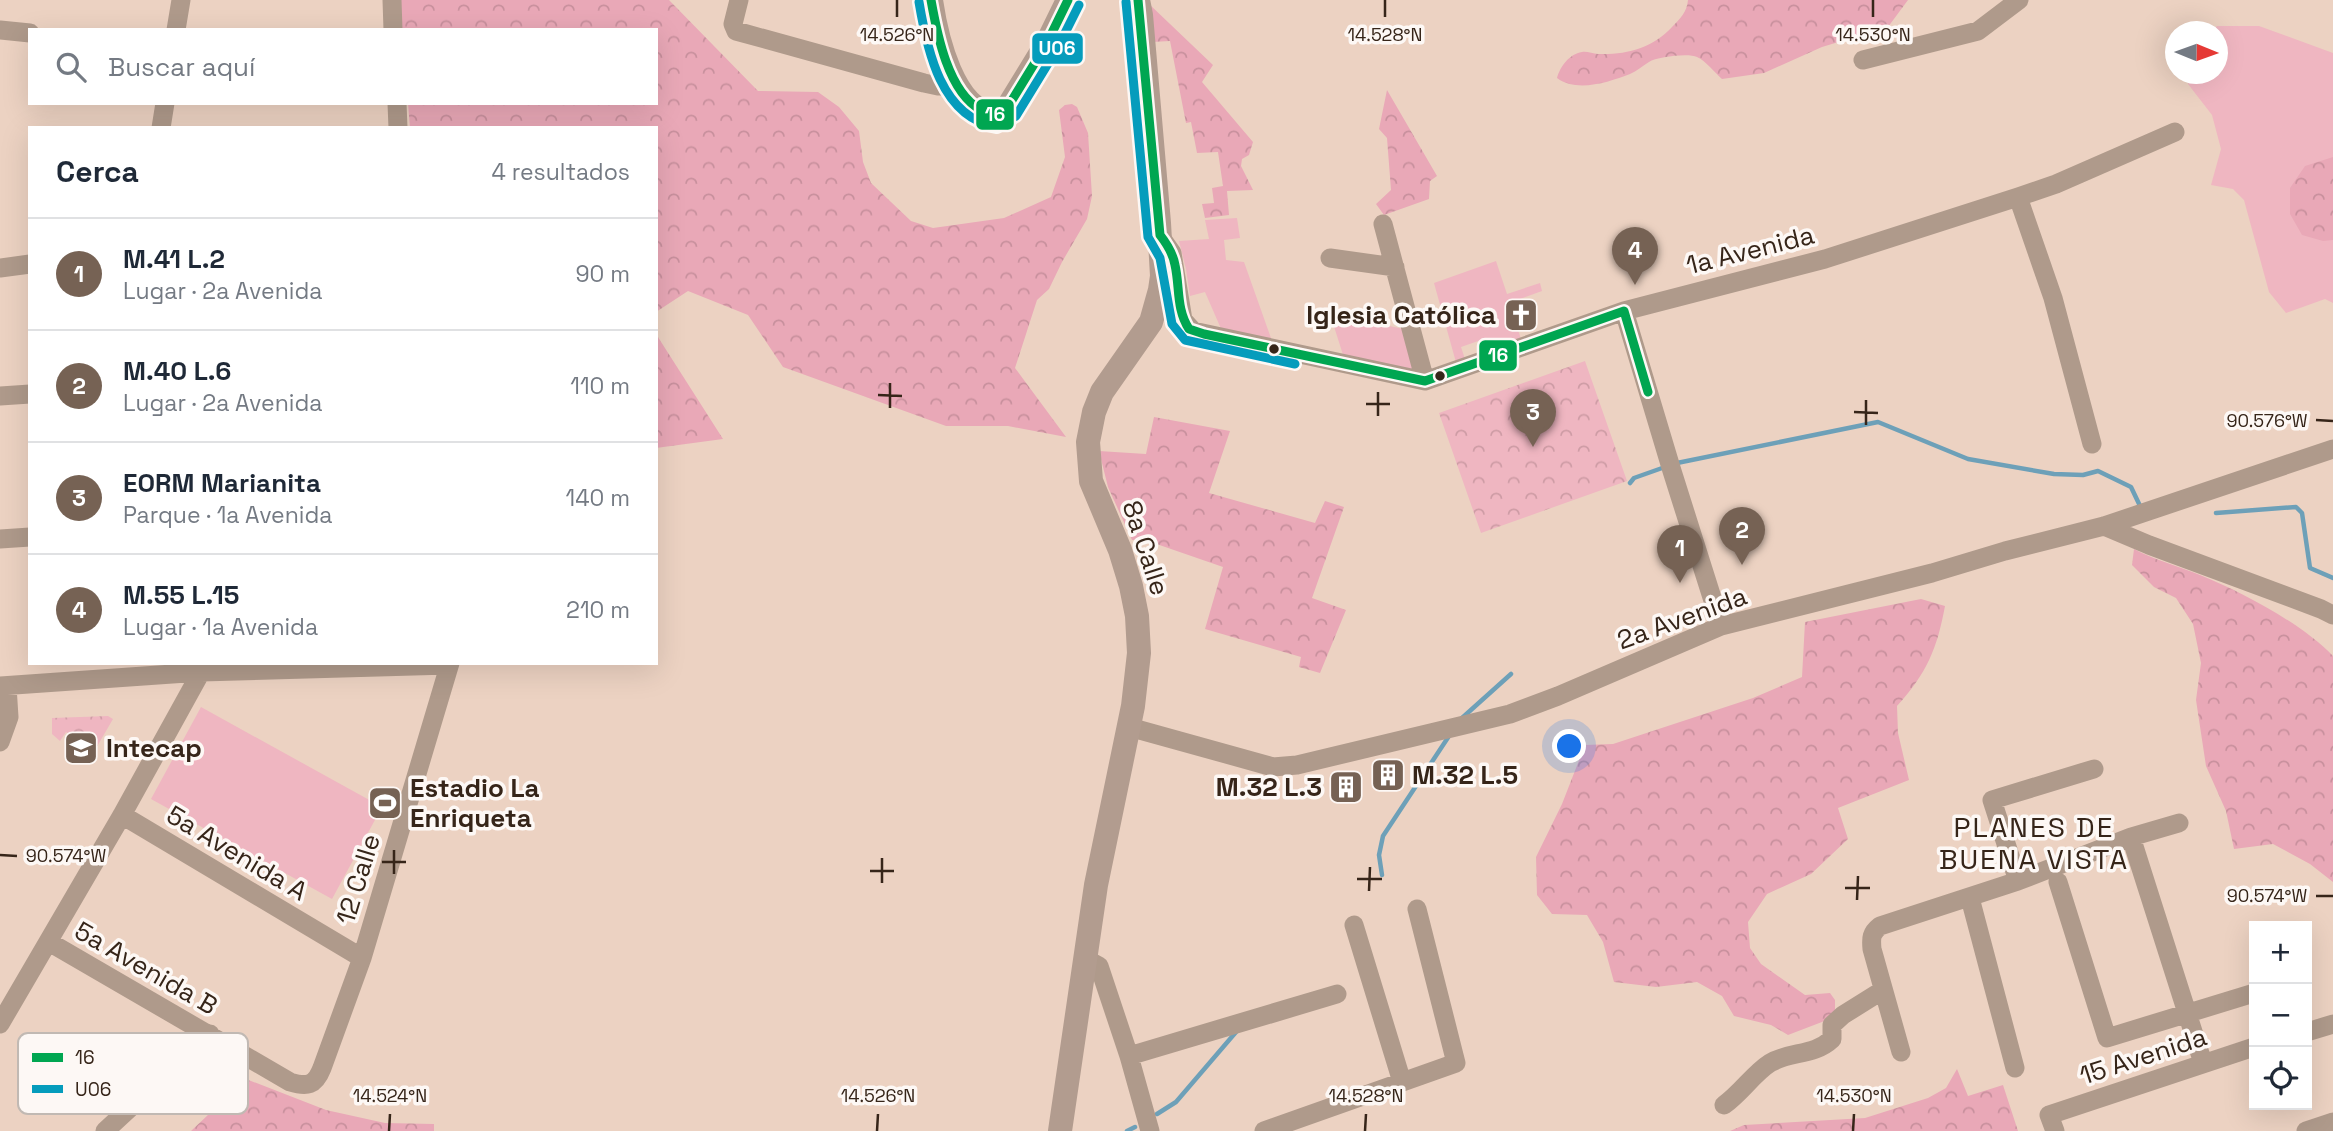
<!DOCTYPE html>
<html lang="es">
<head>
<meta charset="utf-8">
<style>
  :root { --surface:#fff; --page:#f6f6f7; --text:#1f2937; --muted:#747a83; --line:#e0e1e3; --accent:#766254 }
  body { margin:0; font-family:"Space Grotesk",sans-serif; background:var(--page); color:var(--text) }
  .controls { position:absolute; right:21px; bottom:21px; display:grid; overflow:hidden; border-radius:0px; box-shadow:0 7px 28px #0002 }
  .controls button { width:63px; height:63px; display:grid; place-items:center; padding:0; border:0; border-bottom:2px solid var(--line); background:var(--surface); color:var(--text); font:35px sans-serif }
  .compass { position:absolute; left:2165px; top:21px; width:63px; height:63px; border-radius:50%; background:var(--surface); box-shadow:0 7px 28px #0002; rotate:91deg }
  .you { position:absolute; left:1570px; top:747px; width:24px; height:24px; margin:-18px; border:5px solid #fff; border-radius:50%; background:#1a73e8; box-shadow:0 0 0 10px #1a73e833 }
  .badge { display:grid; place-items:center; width:46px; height:46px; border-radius:50%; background:var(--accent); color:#fff; font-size:23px; font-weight:700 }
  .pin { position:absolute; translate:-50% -58px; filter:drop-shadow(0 2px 4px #0008) }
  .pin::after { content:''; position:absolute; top:37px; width:24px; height:21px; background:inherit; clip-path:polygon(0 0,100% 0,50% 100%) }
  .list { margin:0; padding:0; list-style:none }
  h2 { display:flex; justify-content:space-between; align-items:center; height:91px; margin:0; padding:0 28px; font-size:30px }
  h2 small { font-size:23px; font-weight:400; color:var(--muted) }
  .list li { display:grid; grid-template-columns:46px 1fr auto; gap:21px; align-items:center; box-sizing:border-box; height:112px; padding:0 28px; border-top:2px solid var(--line) }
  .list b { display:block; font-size:26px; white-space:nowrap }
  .list p { margin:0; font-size:23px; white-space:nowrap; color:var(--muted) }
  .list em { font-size:23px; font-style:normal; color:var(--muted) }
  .icon { flex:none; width:38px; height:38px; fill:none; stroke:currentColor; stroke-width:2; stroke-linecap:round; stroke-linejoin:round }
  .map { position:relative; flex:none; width:2333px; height:1131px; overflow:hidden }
  .search { position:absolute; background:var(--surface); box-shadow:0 7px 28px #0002; left:28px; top:28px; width:630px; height:77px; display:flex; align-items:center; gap:18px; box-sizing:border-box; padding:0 24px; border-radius:0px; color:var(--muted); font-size:26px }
  .panel { position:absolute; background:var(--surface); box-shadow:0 7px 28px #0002; left:28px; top:126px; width:630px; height:539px; border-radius:0px }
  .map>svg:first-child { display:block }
  .grass { fill:#efb6c1 }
  .forest { fill:url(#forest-crowns) }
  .park { fill:url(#park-crowns) }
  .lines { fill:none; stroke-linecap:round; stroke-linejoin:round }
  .stream { stroke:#6da0b8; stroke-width:4.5 }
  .minor { stroke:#af9a8b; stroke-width:19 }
  .major { stroke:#b29c8f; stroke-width:24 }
  .bus-1-casing { stroke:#fdf8f5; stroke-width:14 }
  .bus-2-casing { stroke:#fdf8f5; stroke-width:14 }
  .bus-1 { stroke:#00a651; stroke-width:9 }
  .bus-2 { stroke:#059cbc; stroke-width:9 }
  .ticks { fill:none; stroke:#362519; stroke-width:2.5 }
  .bus-dot { fill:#362519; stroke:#fdf8f5; stroke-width:2.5 }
  .labels { text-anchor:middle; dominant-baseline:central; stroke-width:7; stroke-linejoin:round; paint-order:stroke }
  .street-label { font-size:26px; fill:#362519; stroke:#fdf8f5 }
  .poi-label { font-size:26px; font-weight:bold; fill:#362519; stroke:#fdf8f5; text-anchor:start }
  .neighbourhood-label { font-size:28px; letter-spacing:2px; fill:#362519; stroke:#fdf8f5 }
  .key { fill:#fdf8f5; stroke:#c1b9b3; stroke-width:2 }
  .key-label { font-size:19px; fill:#362519 }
  .ticks-label { font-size:18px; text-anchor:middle; fill:#362519; stroke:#fdf8f5; stroke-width:7; stroke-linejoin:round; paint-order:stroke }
  .line-badge { stroke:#fdf8f5; stroke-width:2.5 }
  .badge-label { font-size:19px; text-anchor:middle; font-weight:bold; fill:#fff }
</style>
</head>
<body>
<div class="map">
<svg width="2333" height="1131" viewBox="0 0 2333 1131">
  <defs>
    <pattern id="forest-crowns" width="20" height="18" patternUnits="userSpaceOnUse" patternTransform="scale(1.75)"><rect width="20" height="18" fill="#e9a8b7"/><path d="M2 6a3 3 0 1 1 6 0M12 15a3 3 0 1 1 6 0" fill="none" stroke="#c8909d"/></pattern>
    <pattern id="park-crowns" width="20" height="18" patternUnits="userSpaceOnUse" patternTransform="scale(1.75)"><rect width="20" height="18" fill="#efb6c1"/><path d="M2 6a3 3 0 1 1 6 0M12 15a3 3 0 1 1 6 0" fill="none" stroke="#ce9ca5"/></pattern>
  </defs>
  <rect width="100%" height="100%" fill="#ecd2c2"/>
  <path class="grass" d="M2217,26H2259L2333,53V303L2325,299L2286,313L2269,292L2244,200L2233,189L2211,185L2221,149L2212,115L2188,84L2190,74H2218V32L2213,31Z
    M1237,218L1240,238L1224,240L1226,260L1244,262L1272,341L1222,331L1205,292L1190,296L1186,269L1179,241L1209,239L1205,220Z
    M1496,261L1507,294L1540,283L1542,291L1509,303L1522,342L1486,355L1481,340L1461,347L1466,362L1457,366L1434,283Z
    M1330,314L1409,330L1422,377L1345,361Z
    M201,707L382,807L332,899L151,799Z"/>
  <path class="forest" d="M400,0H669L758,91L818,92L839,107L859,131L863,162L871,183L911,221L933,228L1004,218L1051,197L1065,157L1059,110L1065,105L1072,104L1077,107L1088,133L1092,196L1087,219L1062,262L1049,289L1037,300L1015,368L1066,437L1008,426H946L783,367L748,315L688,291L656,312V128H410L408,103H656V30H402Z
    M1688,0H1908L1888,27L1822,47L1764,73L1722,79C1715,73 1706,61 1697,57C1688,53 1657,57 1649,62C1642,66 1637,71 1630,74C1609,82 1577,93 1557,78C1560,67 1569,54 1582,52C1587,51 1593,54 1598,54C1626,55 1653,48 1672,27C1680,19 1687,12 1688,0Z
    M1148,3L1213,65L1202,82L1253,142L1249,155L1242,159L1241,166L1253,190L1227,191L1229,215L1205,218L1202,204L1214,203L1212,188L1223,186L1218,152L1197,153L1191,122L1186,123L1170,41L1152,42Z
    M1387,90L1437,176L1430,181L1429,199L1384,215L1376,204L1391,190L1387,138L1379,129Z
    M2333,157V240L2323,241L2302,235L2290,214V188L2305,166Z
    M656,334L723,439L656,448Z
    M1154,417L1230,431L1209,493L1315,523L1325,501L1344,507L1312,598L1346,610L1320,673L1299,667L1301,657L1205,629L1223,567L1145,540H1132L1108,487L1099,451L1146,454Z
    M2134,549C2155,560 2178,566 2200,575C2242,592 2301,623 2333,656V882L2310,864L2273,844L2234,849L2226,811L2206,766L2196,700L2201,663L2193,624L2176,598L2154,587L2132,565Z
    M1921,599L1945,606C1937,649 1927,673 1897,706L1898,733L1909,780L1838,808L1848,839L1811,874L1767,894L1748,922L1750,948L1761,964L1805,995L1830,993L1835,1000V1017L1788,1035L1771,1025L1734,1016L1722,996L1697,982L1656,987L1614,982L1603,942L1587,915L1552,914L1537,895L1536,857L1562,804L1585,745L1613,744L1753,698L1802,677L1805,622Z
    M1957,1069L1968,1096L2003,1085L2018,1131H1730L1744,1125L1865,1118L1928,1098L1946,1088Z
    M246,1079L326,1110L385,1123L434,1124V1131H191Z"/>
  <path class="park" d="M1585,361L1627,481L1481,533L1439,413Z
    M108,716L113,719L95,750L66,732L60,741L52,734V718Z"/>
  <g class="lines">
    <path class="stream" d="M1677,463L1878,422L1968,459L2054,474L2083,475L2098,471L2131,487L2141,508
      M1630,483L1634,478L1665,467
      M2216,513L2296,507L2302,513L2310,568L2333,578
      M1462,718L1511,674
      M1382,875L1379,855L1383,836L1449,736
      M1157,1114L1176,1102L1236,1032
      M1127,1131L1135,1127"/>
    <path class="minor" d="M392,0L393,30
      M739,0L733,24L736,31L924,83L938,86H957
      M0,30L30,33
      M176,30L181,0
      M1863,60L1978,31L2019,0
      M397,103L398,128
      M161,128L165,103
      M2018,197L2053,298L2092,444
      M1383,224L1425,381
      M1160,236L1172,253L1183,320L1193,331L1425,381L1624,311L1825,259L2018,197L2056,184L2175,132
      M1330,258L1395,267
      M0,268L30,264
      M1624,311L1672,471L1721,626
      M0,396L30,394
      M2104,526L2149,545L2321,609L2333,615
      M0,539L30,537
      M0,686L201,672L449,665
      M1129,727L1273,767L1297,765L1510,714L1558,696L1721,626L1932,573L2005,551L2104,526L2333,449
      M0,742L9,717L7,686
      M122,815L362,958
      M2131,837L2203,1063
      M2018,881L1992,800L2094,769
      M2058,882L2107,1038L2254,993
      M1970,898L2015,1068
      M1354,925L1402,1082
      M49,942L290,1082C307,1087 315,1086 322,1068L362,958L450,663
      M1086,959L1099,966L1129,1056L1150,1131
      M0,1024L122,815L201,672L200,663
      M2307,1032L2333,1024
      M1901,1052L1872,949C1871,938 1871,933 1880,926L2018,881L2131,837L2179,823
      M1129,1056L1337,994
      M1724,1105C1741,1093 1754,1073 1770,1063C1790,1051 1814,1056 1832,1039V1025L1843,1015L1883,990
      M105,1131L210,1034
      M1264,1131L1456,1063L1417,909
      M2055,1131L2049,1115L2254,1047
      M2306,1131L2333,1122"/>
    <path class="major" d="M931,0C936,35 953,113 997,115L1006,110L1047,43L1068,0
      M1060,1131L1096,885L1133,706L1139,653L1137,616L1131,586L1120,550L1091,481L1088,442L1094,412L1102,392L1151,322L1160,290L1162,276L1159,223L1141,15L1138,0"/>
    <g class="bus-1-casing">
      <path id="bus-1" d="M931,0C937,34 948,92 981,110C985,113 992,114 997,115L1006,110L1047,43L1068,0
        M1138,0L1160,235C1167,244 1173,253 1175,265C1180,287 1176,309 1189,329L1204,334L1425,381L1624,311L1648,392"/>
    </g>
    <g class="bus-2-casing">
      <path id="bus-2" d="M919,2C927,50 941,118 997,127L1016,116L1057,49L1079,5
        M1126,2L1148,237L1160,258L1172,324L1185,340L1295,364"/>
    </g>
    <use href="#bus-1" class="bus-1"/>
    <use href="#bus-2" class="bus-2"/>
  </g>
  <path class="ticks" d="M897,17V0M1385,17V0M1873,17V0M878,395L902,396M1366,404H1390M890,408V383M1854,412L1878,413M1378,416V392M2316,420L2333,421M1866,425V400M0,855L17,856M382,862H406M870,871H894M394,874V850M1357,879H1382M882,883V858M1845,888H1870M1369,891L1370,867M2316,896H2333M1857,900L1858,876M389,1131L390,1114M877,1131L878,1114M1365,1131L1366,1114M1853,1131L1854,1114"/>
  <defs>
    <g id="church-square" transform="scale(1.75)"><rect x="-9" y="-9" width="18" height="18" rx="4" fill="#766254" stroke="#fdf8f5"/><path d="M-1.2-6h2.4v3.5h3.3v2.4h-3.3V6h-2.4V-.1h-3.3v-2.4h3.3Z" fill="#fff"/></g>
    <g id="university-square" transform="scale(1.75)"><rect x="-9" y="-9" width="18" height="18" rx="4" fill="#766254" stroke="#fdf8f5"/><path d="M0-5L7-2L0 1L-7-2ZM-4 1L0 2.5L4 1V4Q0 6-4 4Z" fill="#fff"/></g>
    <g id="building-square" transform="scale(1.75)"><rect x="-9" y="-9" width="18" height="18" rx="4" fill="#766254" stroke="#fdf8f5"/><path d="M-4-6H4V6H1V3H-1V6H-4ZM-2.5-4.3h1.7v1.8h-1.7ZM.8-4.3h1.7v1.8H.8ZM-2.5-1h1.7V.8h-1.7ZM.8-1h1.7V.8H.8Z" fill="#fff"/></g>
    <g id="stadium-square" transform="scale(1.75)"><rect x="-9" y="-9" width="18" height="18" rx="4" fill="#766254" stroke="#fdf8f5"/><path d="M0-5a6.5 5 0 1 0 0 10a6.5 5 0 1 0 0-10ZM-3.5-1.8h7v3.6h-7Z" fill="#fff"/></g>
  </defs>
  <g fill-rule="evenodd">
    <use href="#church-square" x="1521" y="315"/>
    <use href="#university-square" x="81" y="748"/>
    <use href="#building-square" x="1388" y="775"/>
    <use href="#building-square" x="1346" y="787"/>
    <use href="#stadium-square" x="385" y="803"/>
  </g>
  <g class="bus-dot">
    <circle cx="1274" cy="349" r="6"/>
    <circle cx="1440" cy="376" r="6"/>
  </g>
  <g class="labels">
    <g class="street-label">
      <text transform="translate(1750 250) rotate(-14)">1a Avenida</text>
      <text transform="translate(1146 548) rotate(72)">8a Calle</text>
      <text transform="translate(1682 618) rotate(-20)">2a Avenida</text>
      <text transform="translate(237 853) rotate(31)">5a Avenida A</text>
      <text transform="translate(358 879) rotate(-73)">12 Calle</text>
      <text transform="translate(146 968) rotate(30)">5a Avenida B</text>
      <text transform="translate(2143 1056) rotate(-18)">15 Avenida</text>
    </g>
    <g class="poi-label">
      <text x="1496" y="315" text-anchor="end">Iglesia Católica</text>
      <text x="106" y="748">Intecap</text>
      <text x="1412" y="775">M.32 L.5</text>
      <text x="1322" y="787" text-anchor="end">M.32 L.3</text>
      <text x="410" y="788">Estadio La<tspan x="410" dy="30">Enriqueta</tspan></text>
    </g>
    <g class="neighbourhood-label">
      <text x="2034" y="827">PLANES DE<tspan x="2034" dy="32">BUENA VISTA</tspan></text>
    </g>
  </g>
  <rect x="18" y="1033" width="230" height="81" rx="10" class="key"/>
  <rect x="32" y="1053" width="31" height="9" fill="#00a651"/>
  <rect x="32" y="1085" width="31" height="8" fill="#059cbc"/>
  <g class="key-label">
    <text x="75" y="1064">16</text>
    <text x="75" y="1096">U06</text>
  </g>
  <g class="ticks-label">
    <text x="897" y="41">14.526°N</text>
    <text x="1385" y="41">14.528°N</text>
    <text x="1873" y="41">14.530°N</text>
    <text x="2267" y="427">90.576°W</text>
    <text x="66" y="862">90.574°W</text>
    <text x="2267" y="902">90.574°W</text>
    <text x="390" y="1102">14.524°N</text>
    <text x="878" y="1102">14.526°N</text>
    <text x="1366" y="1102">14.528°N</text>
    <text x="1854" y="1102">14.530°N</text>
  </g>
  <g class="line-badge">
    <rect x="1031" y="32" width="53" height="33" rx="7" fill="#059cbc"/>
    <rect x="975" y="98" width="40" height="33" rx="7" fill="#00a651"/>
    <rect x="1478" y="339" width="40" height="33" rx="7" fill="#00a651"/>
  </g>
  <g class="badge-label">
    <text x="1057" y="55">U06</text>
    <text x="995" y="121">16</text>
    <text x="1498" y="362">16</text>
  </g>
</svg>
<div class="controls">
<button>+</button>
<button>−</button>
<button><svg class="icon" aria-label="locate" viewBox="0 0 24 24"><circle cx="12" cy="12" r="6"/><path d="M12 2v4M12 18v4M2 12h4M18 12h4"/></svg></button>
</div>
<svg class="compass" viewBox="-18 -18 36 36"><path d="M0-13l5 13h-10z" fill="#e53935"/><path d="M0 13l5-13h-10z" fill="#747a83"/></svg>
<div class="you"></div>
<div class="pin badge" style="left:1680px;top:583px">1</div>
<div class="pin badge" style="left:1742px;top:565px">2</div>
<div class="pin badge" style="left:1533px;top:447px">3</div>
<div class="pin badge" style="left:1635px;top:285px">4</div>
<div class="search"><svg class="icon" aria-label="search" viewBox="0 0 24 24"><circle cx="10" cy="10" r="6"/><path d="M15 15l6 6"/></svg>Buscar aquí</div>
<section class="panel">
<h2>Cerca<small>4 resultados</small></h2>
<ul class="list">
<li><span class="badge">1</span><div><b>M.41 L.2</b><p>Lugar · 2a Avenida</p></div><em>90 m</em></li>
<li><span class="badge">2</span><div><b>M.40 L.6</b><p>Lugar · 2a Avenida</p></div><em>110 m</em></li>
<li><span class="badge">3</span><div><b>EORM Marianita</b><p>Parque · 1a Avenida</p></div><em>140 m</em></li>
<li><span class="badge">4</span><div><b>M.55 L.15</b><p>Lugar · 1a Avenida</p></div><em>210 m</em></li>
</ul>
</section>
</div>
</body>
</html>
